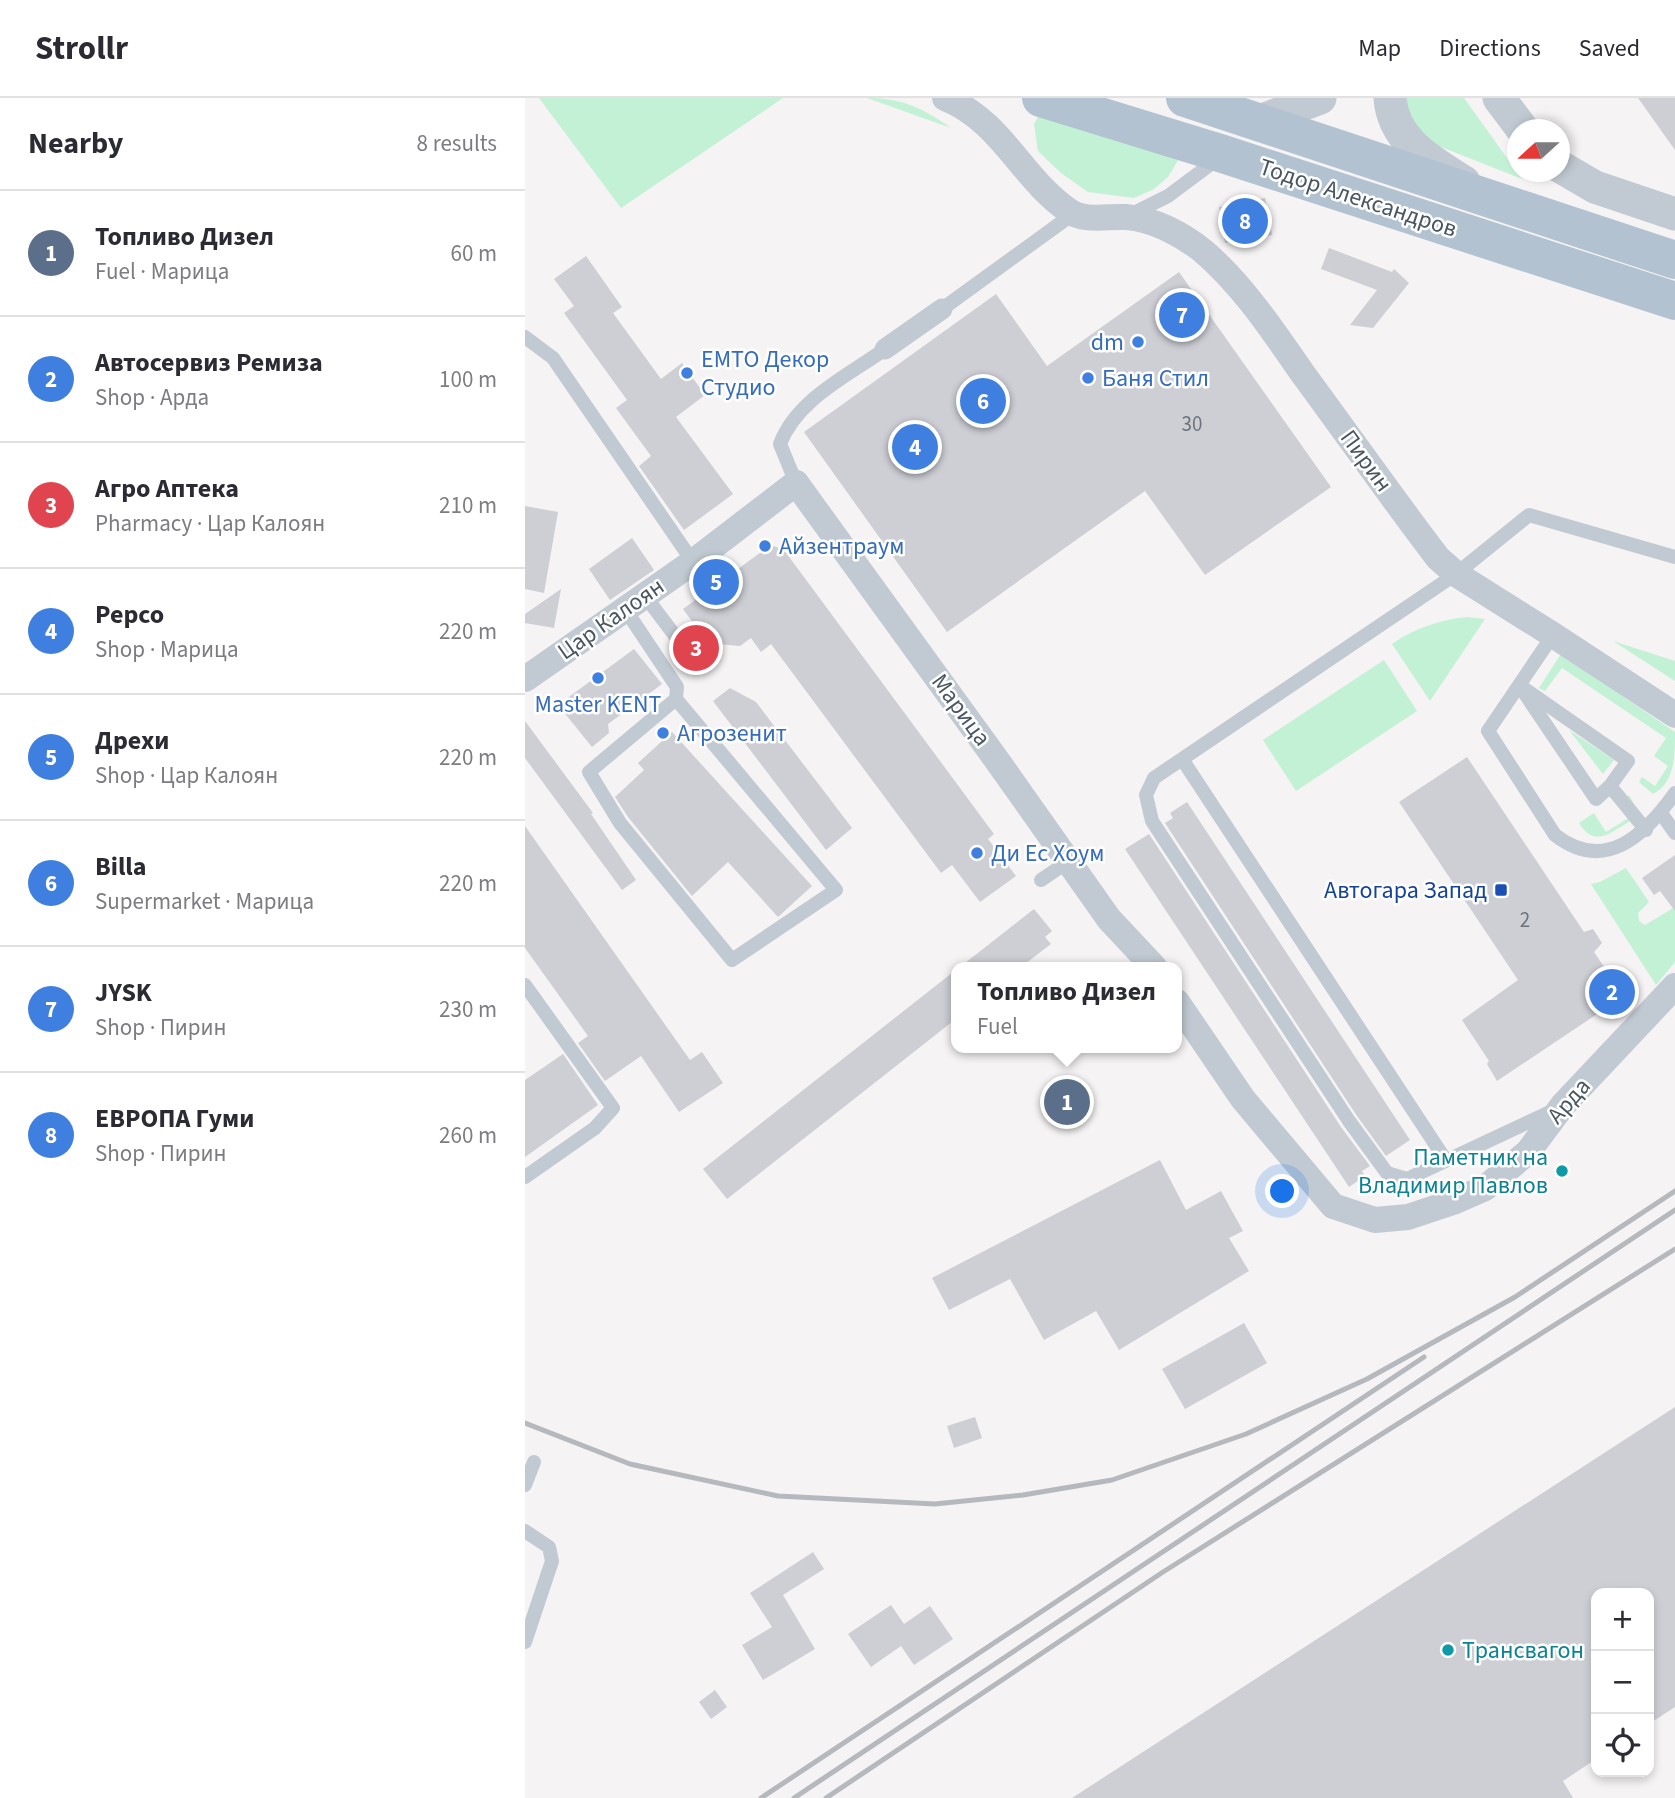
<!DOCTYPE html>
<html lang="en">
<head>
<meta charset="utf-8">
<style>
  :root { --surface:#fff; --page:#f7f7f7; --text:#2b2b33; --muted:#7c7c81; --line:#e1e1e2; --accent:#7c3aed }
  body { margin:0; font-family:"Source Sans 3",sans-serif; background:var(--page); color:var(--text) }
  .controls { position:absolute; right:21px; bottom:21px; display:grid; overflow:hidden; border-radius:14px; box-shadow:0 4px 10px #0003 }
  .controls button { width:63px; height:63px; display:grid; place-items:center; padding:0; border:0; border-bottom:2px solid var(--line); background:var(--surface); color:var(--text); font:35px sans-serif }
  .compass { position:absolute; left:982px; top:21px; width:63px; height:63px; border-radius:50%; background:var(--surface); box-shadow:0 4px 10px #0003; rotate:249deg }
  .you { position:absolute; left:758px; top:1094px; width:24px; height:24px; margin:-18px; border:5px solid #fff; border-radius:50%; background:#1a73e8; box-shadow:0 0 0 10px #1a73e833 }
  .badge { display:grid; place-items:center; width:46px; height:46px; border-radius:50%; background:var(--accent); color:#fff; font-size:23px; font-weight:700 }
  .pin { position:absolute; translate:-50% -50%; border:4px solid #fff; box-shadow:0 2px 7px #0006 }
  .popup { position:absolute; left:426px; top:864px; width:231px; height:91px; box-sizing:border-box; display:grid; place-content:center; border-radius:14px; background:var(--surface); filter:drop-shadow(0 2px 5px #0005); font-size:23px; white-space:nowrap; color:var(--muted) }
  .popup b { font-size:26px; color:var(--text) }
  .popup::after { content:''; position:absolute; left:50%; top:100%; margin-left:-14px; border:14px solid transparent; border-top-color:var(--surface) }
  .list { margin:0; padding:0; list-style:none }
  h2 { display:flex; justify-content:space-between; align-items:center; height:91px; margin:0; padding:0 28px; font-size:30px }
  h2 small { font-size:23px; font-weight:400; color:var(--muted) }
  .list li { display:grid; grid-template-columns:46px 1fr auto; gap:21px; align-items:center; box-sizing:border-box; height:126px; padding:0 28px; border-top:2px solid var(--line) }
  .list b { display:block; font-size:26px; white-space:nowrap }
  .list p { margin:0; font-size:23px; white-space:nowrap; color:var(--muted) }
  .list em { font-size:23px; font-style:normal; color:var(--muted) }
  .icon { flex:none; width:38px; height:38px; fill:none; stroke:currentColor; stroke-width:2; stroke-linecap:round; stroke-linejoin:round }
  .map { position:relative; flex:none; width:1150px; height:1700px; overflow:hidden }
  header { display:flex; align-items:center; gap:42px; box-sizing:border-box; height:98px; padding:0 35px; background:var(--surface); border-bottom:2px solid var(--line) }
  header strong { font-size:33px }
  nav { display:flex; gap:38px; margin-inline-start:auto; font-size:24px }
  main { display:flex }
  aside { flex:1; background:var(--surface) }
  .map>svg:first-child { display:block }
  .green { fill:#c3f1d5 }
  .building { fill:#cdcfd5 }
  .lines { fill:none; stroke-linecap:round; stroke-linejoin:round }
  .service { stroke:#c1cad2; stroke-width:14 }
  .pedestrian { stroke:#c1cad2; stroke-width:21 }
  .minor { stroke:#c1cad2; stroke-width:26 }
  .tertiary { stroke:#c1cad2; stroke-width:33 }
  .primary { stroke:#b3c2d1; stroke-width:38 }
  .rail { stroke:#b5b8bd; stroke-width:5 }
  .shop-dot { fill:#3f7fe0; stroke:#fff; stroke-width:2.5 }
  .transit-dot { fill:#1a4fb4; stroke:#fff; stroke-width:2.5 }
  .culture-dot { fill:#0f9aa8; stroke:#fff; stroke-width:2.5 }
  .labels { text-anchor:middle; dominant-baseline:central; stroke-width:5; stroke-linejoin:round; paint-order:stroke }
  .number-label { font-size:21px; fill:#6b747e }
  .street-label { font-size:24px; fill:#4a5661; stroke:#fff }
  .shop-label { font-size:24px; fill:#366cbe; stroke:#fff; text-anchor:start }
  .transit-label { font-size:24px; fill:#164399; stroke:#fff; text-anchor:end }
  .culture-label { font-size:24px; fill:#0d838f; stroke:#fff; text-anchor:end }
</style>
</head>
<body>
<header>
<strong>Strollr</strong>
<nav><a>Map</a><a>Directions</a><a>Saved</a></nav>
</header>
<main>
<aside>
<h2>Nearby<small>8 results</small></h2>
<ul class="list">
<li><span class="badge" style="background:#5c6f8a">1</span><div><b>Топливо Дизел</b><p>Fuel · Марица</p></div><em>60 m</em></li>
<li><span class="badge" style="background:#3f7fe0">2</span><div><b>Автосервиз Ремиза</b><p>Shop · Арда</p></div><em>100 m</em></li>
<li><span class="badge" style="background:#e0444e">3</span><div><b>Агро Аптека</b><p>Pharmacy · Цар Калоян</p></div><em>210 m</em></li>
<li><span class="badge" style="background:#3f7fe0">4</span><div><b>Pepco</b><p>Shop · Марица</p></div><em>220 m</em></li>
<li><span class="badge" style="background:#3f7fe0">5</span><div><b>Дрехи</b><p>Shop · Цар Калоян</p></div><em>220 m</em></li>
<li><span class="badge" style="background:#3f7fe0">6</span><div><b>Billa</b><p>Supermarket · Марица</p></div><em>220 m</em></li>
<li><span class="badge" style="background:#3f7fe0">7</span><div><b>JYSK</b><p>Shop · Пирин</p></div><em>230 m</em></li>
<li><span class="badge" style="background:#3f7fe0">8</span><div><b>ЕВРОПА Гуми</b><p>Shop · Пирин</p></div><em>260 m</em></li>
</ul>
</aside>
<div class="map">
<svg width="1150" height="1700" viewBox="0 0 1150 1700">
  <rect width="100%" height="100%" fill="#f5f3f3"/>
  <path class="green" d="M14,0H258L96,110Z
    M342,0C377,0 398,10 426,30Z
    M882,0H939L997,81L896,41L879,11Z
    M515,15L655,59L643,79L629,91L609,100L563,94L536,75L513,53L509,26Z
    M942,519L960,521L905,603L867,546C890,530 914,522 942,519Z
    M1088,543L1150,563V583Z
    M1036,556L1150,634C1150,657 1150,685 1128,696L1114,684L1117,679L1130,688L1143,668L1129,658L1141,640L1037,570L1020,593L1014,590Z
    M859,562L892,613L771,693L738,642Z
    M1044,632L1089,662L1078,676Z
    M1104,697L1113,713C1108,722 1101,726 1092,731C1076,742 1064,742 1054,725L1069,715L1081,734L1110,716L1102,699Z
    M1101,770L1124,804L1113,815L1114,823L1120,827L1150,809V864L1131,887L1066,786L1075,784Z"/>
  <path class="building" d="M1113,0H1150V52Z
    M740,100L747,137L700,145L694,109Z
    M804,150L867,174L869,171L884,185L848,230L825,227L852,192L796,171Z
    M61,158L97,209L88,215L136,281L157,265L180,297L151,319L208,396L159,432L114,368L126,358L91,310L102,302L39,215L49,208L29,181Z
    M654,174L806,389L680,477L620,393L422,534L279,334L471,196L522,268Z
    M0,408L33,414L19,495L0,491Z
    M107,440L129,472L85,502L64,471Z
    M246,447L259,452L469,736L463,741L491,778L455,804L427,767L416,775L246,546L236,554L226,540L215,548L193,546L173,532L158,511Z
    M36,491L29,530L0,525V516Z
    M109,551L137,586L83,626L84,635L67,649L33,607Z
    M205,590L231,604L327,730L301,752L188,603Z
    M0,623L68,715L66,716L111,782L97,792L0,660Z
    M147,634L287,788L253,819L203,764L167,798L103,719L90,699L119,672L113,665Z
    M942,659L1059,834L1068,831L1077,845L1069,854L1099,898L972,983L962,966L964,963L937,922L993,882L874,704Z
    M662,704L885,1042L861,1058L832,1018L640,725L648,720L645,715Z
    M0,728L165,962L177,954L198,985L154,1014L116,958L80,983L53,945L63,938L0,850Z
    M624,736L816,1029L845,1068L837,1073L840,1078L824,1089L600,751Z
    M1150,757V813L1135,793L1129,797L1117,780Z
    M509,811L527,833L520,839L526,846L496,869H435Z
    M432,871V920L202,1101L178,1071Z
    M38,956L73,1007L0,1059V982Z
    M635,1062L661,1112L696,1093L718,1133L704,1140L724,1173L594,1252L571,1213L519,1242L485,1181L424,1212L407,1180Z
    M719,1225L742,1265L660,1311L637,1271Z
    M1150,1309V1609L1124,1626V1495H1071V1661L1038,1683L1048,1700H547Z
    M450,1319L457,1340L429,1350L422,1328Z
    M288,1454L299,1471L258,1497L290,1551L238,1582L217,1547L247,1529L225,1495Z
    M366,1507L379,1526L405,1508L428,1541L389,1567L376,1548L346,1569L323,1536Z
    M190,1592L202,1609L186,1621L174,1604Z"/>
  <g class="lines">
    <path class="service" d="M605,117L643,98L694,60
      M417,211L548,116
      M0,239L28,260L168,464
      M271,385L255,346C272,301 323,278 360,251
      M120,498L170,564
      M100,511L152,589L151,601L311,792L207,862L95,725L64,674L151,601
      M1028,537L963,633L1030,737C1080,776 1120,737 1150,695
      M994,587L1103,663L1085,688L1071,701Z
      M657,661L920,1061
      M1085,688L1121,732
      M1136,715L1150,735
      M516,782L544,763
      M0,887L88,1010L70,1030L0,1079
      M1027,1013L882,1081L862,1075L824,1023L627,723L621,697L629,680L931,476L1004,417L1150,459
      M0,1387L9,1364
      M0,1433L24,1449L27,1463L0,1544"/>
    <path class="pedestrian" d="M360,251L417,211"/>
    <path class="minor" d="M420,0C478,24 495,79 544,113C560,124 582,118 601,119C628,121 657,136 678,153C718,187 748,233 778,276C823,337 867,400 913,460L931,476L1028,537L1150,617
      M0,581L168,464L271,385L476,668L584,821L629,869
      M652,904L718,1001L808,1108L850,1122L883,1119L928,1104L960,1090L1003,1054L1038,1007L1150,888"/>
    <path class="tertiary" d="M865,0C868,43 906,63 939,84
      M974,0L998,32
      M735,23L795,0
      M1034,68L1070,89L1150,116"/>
    <path class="primary" d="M516,0L698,56L1150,203
      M660,0L1150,162"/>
    <path class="rail" d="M0,1325L105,1366L253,1398L410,1406L498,1397L587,1382L721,1336L842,1281L990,1199L1150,1093
      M236,1700L899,1259
      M269,1700L1150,1112
      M301,1700L638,1474L1150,1151"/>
  </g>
  <g class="shop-dot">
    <circle cx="613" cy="244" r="7"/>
    <circle cx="162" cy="275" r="7"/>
    <circle cx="563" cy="280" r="7"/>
    <circle cx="240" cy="448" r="7"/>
    <circle cx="73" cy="580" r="7"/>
    <circle cx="138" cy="635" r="7"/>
    <circle cx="452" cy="755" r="7"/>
  </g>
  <rect class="transit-dot" x="969" y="785" width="14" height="14" rx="3.5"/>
  <g class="culture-dot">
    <circle cx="1037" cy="1073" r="7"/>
    <circle cx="923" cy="1552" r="7"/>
  </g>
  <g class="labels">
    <g class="number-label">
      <text x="667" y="326">30</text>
      <text x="1000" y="822">2</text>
    </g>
    <g class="street-label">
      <text transform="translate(833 100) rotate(18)">Тодор Александров</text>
      <text transform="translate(841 363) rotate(54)">Пирин</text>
      <text transform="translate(86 521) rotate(-35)">Цар Калоян</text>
      <text transform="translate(436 612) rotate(54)">Марица</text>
      <text transform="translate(1044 1003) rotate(-49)">Арда</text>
    </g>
    <g class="shop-label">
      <text x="599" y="244" text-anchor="end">dm</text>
      <text x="176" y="261">ЕМТО Декор<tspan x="176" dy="28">Студио</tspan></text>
      <text x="577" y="280">Баня Стил</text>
      <text x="254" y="448">Айзентраум</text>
      <text x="73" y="606" text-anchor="middle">Master KENT</text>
      <text x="152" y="635">Агрозенит</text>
      <text x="466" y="755">Ди Ес Хоум</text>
    </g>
    <g class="transit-label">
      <text x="962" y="792">Автогара Запад</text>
    </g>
    <g class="culture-label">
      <text x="1023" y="1059">Паметник на<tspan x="1023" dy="28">Владимир Павлов</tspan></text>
      <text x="937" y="1552" text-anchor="start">Tрансвагон</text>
    </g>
  </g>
</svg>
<div class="controls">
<button>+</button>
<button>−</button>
<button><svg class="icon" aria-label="locate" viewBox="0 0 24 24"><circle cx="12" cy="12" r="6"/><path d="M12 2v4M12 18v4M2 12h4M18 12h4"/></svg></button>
</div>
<svg class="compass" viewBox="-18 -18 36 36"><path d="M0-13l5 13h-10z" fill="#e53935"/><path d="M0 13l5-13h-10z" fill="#7c7c81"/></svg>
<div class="you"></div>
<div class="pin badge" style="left:542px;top:1004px;background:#5c6f8a">1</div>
<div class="popup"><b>Топливо Дизел</b>Fuel</div>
<div class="pin badge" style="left:1087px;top:894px;background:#3f7fe0">2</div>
<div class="pin badge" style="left:171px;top:550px;background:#e0444e">3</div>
<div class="pin badge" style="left:390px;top:349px;background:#3f7fe0">4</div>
<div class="pin badge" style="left:191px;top:484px;background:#3f7fe0">5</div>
<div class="pin badge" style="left:458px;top:303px;background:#3f7fe0">6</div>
<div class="pin badge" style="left:657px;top:217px;background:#3f7fe0">7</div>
<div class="pin badge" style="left:720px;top:123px;background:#3f7fe0">8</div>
</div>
</main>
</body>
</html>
